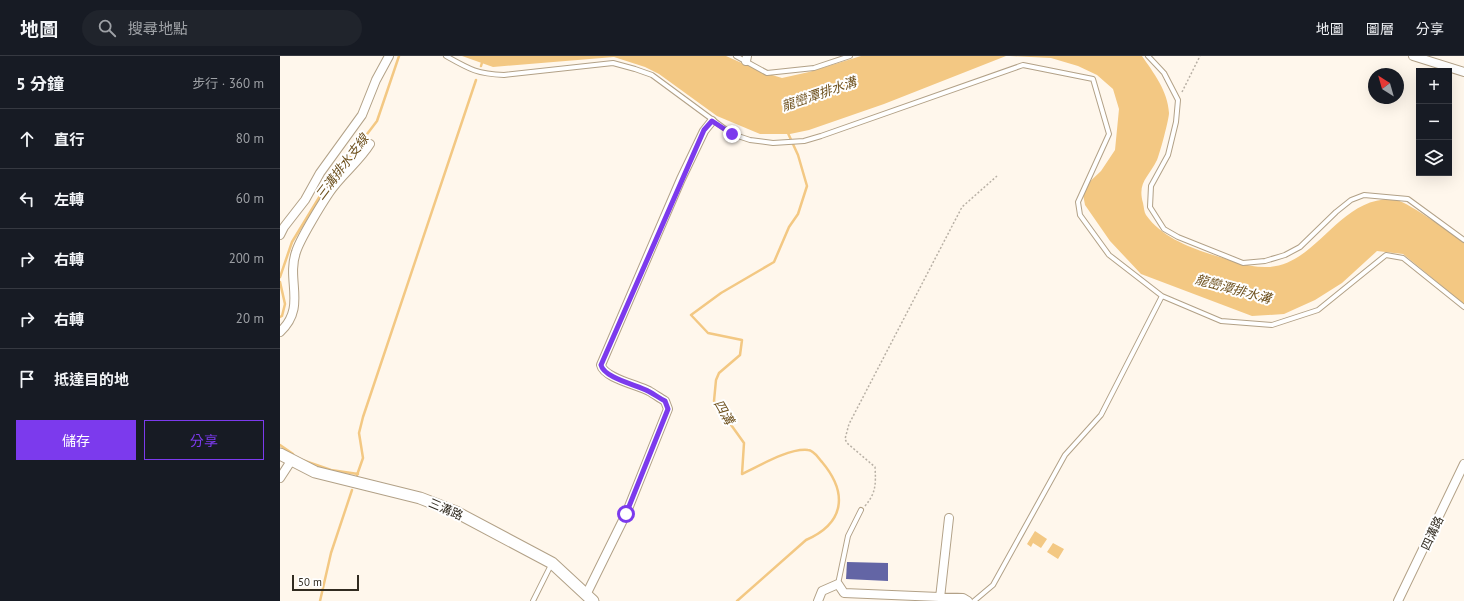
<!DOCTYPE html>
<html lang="zh-TW">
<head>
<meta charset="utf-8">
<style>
  :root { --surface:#171b24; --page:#20242c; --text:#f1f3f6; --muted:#9ea1a6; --line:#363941; --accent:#7c3aed }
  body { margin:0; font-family:"PT Sans","Noto Sans TC",sans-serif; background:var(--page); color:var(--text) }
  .controls { position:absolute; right:12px; top:12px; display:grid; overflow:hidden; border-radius:0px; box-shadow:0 4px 16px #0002 }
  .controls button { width:36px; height:36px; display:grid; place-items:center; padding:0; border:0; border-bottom:1px solid var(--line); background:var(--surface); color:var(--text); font:20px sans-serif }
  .compass { position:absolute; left:1088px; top:12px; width:36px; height:36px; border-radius:50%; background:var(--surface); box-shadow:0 4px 16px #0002; rotate:323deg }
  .scale { position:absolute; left:12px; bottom:10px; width:67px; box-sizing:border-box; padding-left:4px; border:2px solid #312b20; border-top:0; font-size:11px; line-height:14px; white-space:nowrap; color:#312b20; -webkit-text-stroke:3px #fff; paint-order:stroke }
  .stop { position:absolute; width:12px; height:12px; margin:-9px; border:3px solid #7c3aed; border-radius:50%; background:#fff }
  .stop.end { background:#7c3aed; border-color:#fff; box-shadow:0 1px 4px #0008 }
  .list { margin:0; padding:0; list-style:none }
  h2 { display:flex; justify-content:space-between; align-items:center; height:52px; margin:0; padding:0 16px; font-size:17px }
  h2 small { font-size:13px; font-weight:400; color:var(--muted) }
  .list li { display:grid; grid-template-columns:26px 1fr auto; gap:12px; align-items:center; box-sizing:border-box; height:60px; padding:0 16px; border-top:1px solid var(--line) }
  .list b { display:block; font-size:15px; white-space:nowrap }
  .list em { font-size:13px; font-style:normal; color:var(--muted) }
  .actions { display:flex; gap:8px; padding:12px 16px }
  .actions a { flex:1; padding:9px 0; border:1px solid var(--accent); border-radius:0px; text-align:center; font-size:14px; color:var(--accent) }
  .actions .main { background:var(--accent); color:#fff }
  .icon { flex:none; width:22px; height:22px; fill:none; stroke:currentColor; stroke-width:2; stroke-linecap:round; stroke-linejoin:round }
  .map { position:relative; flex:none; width:1184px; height:545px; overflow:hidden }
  header { display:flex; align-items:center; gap:24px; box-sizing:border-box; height:56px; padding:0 20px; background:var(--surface); border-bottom:1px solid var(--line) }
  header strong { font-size:19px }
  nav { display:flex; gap:22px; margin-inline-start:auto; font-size:14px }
  .search { width:280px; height:36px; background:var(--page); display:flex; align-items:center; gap:10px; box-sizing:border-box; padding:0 14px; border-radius:22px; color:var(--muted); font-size:15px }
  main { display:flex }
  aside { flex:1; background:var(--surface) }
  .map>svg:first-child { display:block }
  .water { fill:#f3c883 }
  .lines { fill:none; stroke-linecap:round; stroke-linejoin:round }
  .stream { stroke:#f3c883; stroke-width:2.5 }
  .building { fill:#6365a5 }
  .lane-casing { stroke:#b2a187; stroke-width:6 }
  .street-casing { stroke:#b2a187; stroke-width:10 }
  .secondary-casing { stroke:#b2a187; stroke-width:13 }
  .path { stroke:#b8b0a5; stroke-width:1.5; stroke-dasharray:2 2; stroke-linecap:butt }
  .lane { stroke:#fff; stroke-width:4 }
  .street { stroke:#fff; stroke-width:8 }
  .secondary { stroke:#fff; stroke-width:11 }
  .route { stroke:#7c3aed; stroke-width:5 }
  .labels { text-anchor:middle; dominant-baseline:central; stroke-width:4; stroke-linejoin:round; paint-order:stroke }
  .street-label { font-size:12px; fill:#312b20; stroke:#fff }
  .water-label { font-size:13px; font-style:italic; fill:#6f521f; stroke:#fff }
</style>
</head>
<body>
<header>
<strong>地圖</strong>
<div class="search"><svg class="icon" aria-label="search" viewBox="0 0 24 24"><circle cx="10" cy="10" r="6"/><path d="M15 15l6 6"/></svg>搜尋地點</div>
<nav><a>地圖</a><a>圖層</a><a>分享</a></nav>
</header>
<main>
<aside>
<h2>5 分鐘<small>步行 · 360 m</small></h2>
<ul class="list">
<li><svg class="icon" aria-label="ahead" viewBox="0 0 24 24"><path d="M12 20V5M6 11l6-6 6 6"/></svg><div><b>直行</b></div><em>80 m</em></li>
<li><svg class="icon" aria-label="left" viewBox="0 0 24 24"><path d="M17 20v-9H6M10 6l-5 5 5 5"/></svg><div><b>左轉</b></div><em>60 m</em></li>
<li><svg class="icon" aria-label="right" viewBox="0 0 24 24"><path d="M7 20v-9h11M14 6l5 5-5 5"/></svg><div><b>右轉</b></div><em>200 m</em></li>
<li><svg class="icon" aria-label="right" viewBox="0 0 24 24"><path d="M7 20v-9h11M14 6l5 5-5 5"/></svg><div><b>右轉</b></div><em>20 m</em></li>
<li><svg class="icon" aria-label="arrive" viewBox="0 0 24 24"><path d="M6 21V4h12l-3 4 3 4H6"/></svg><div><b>抵達目的地</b></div></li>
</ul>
<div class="actions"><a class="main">儲存</a><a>分享</a></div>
</aside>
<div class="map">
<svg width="1184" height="545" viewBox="0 0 1184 545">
  <rect width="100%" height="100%" fill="#fff7ec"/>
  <path class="water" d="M182,0H446L482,16L502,22L529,16L581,0H726L604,48L529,74L510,78H480L437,60L379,18L365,11L334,1L213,11Z
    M730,0H862C873,16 888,35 889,57C889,63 880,97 877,104C869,121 857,126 863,147C864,151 864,156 866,159C881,180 906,190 930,198C948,203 968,212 988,211C1037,209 1058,142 1112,143C1125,143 1172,178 1184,187V248L1123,198L1097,195L1062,227L1035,244L1004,258L972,260L861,218L830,185L805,149L802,133L821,115L835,94L839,53L833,33L817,19L798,10L771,2Z
    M755,475L767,483L761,492L753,487L751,491L747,488Z
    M773,487L784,493L778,503L767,496Z"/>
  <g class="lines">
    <path class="stream" d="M201,10L204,0
      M0,221L12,186L40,140L97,65L119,0
      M0,226L5,248L2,260L0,261
      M0,389L13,398
      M22,404L51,414L78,418
      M77,419L83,402L79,377L83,361L196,24
      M40,545L51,497L72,434
      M457,545L526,484C565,467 568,437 542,406C538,402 534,394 528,394C509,392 479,410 462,418L464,387L434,345L436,324L439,317L460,299L462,284L428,277L411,259L441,237L494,206L509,171L518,158L527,130L518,99L507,75"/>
  </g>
  <path class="building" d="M567,506L608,507V525L566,523Z"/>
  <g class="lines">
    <g class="lane-casing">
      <path id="lane" d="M166,0C189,13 197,18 224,19L333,7L355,13L372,19L452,78L470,84L493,87L524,85L541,80L743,9L813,23L829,78L798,146L800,159L829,199L882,240L941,265L992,269L1038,254L1106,199L1123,202L1184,251
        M456,0L487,17L534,12L570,0
        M868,0L884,17L898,44L896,66L888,99L871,130L870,151L884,173L898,181L963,207L985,205L1005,199L1020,191L1056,156L1071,144L1084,139L1128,143L1184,184
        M558,528L568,480L581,454
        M253,545L272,507
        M694,545L713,529L785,399L821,359L882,240"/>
    </g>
    <g class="street-casing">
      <path id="street" d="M1133,0L1184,16
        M466,5L467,0
        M0,179L4,171L25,144L40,117L82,59L96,24L109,0
        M0,276C27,251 6,225 16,196C20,183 41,149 49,137C61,119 79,106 90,88
        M0,422L11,405
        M306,539L346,458L388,353L385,345C380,342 374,338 369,335C358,329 324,322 321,309L401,123L424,75L432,65
        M660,542L669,462
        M538,545L542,535L558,528L564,537L683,542L688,545
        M1118,545L1184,408"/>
    </g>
    <g class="secondary-casing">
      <path id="secondary" d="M0,398L35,416L140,442L176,456L272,507L313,545"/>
    </g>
    <path class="path" d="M902,36L920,0
      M585,450C596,437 596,428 595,411L567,387L565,383L569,368L682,151L717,120"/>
    <use href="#lane" class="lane"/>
    <use href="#street" class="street"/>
    <use href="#secondary" class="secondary"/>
  </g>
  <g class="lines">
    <path class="route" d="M346,458L388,353L385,345C379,342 374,338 368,335C357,329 324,322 321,309L424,74L432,65L452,78"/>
  </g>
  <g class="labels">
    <g class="street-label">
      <text transform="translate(166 453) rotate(23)">三溝路</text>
      <text transform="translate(1152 477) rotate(-65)">四溝路</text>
    </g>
    <g class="water-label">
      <text transform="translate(539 38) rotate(-19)">龍巒潭排水溝</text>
      <text transform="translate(62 111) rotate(-53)">三溝排水支線</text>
      <text transform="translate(953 233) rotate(15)">龍巒潭排水溝</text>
      <text transform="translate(444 356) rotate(60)">四溝</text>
    </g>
  </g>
</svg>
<div class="controls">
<button>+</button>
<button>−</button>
<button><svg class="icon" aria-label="layers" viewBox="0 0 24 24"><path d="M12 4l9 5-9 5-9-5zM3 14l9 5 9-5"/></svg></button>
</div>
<svg class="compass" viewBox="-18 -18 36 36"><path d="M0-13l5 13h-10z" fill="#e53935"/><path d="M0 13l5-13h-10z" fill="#9ea1a6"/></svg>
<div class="scale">50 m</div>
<div class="stop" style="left:346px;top:458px"></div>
<div class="stop end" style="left:452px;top:78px"></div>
</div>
</main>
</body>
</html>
